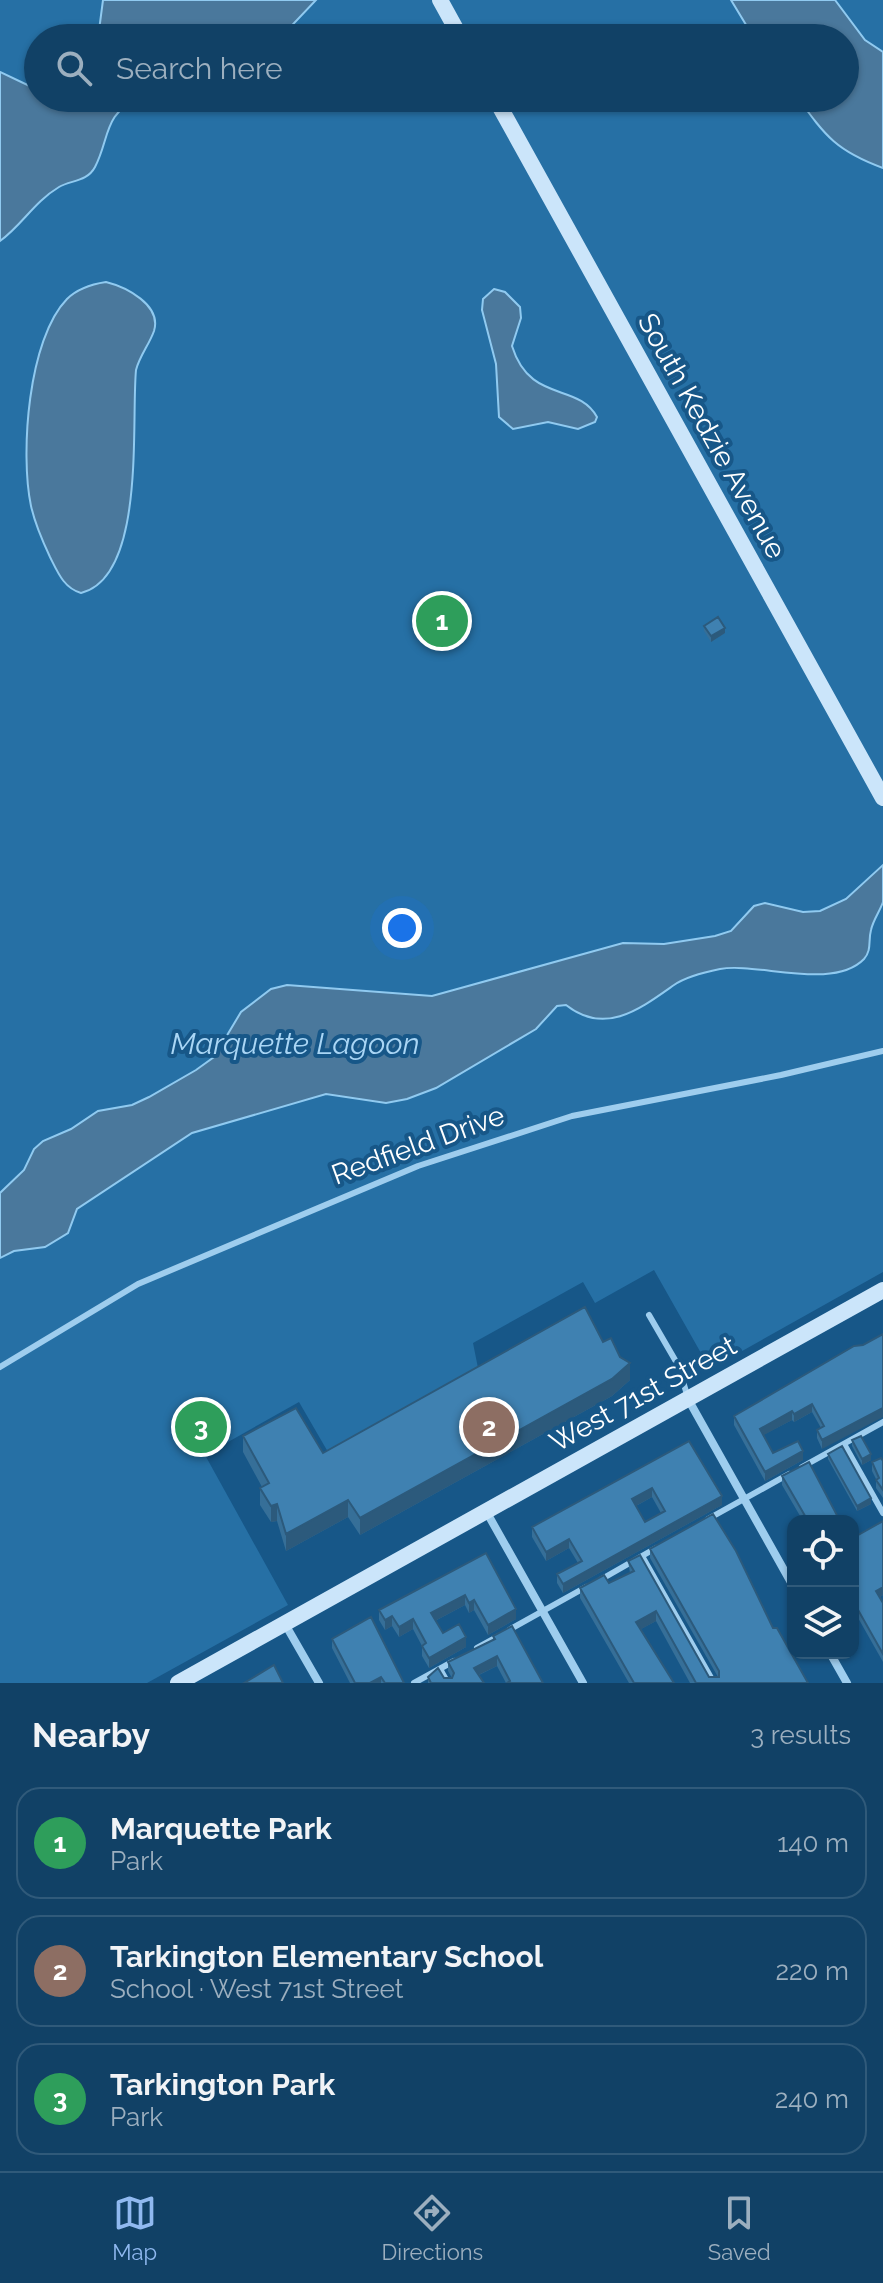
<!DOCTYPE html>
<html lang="en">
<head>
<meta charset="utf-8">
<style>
  :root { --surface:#114166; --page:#1e4c6f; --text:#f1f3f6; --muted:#9cafbf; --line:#305a7a; --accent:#90b9f0 }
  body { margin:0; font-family:Raleway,sans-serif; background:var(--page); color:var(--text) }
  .controls { position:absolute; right:24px; bottom:24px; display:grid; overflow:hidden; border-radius:16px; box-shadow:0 2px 6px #0004 }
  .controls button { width:72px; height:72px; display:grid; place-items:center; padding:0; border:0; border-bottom:2px solid var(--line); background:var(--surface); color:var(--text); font:40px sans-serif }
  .you { position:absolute; left:402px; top:928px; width:28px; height:28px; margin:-20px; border:6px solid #fff; border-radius:50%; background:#1a73e8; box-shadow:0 0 0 12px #1a73e833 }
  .badge { display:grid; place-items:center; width:52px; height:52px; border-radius:50%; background:var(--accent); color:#fff; font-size:26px; font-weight:700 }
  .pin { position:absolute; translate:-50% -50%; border:4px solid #fff; box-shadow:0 2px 8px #0006 }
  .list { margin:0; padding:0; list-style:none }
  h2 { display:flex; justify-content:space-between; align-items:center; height:104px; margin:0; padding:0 32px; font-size:34px }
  h2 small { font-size:26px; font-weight:400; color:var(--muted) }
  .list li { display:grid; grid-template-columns:52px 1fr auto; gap:24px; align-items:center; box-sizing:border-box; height:112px; margin:0 16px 16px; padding:0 16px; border:2px solid var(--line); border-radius:24px }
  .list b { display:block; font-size:30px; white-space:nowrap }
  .list p { margin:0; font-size:26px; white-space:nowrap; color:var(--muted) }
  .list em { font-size:26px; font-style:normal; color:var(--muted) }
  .icon { flex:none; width:44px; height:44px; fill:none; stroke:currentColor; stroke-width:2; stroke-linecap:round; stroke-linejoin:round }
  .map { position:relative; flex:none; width:883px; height:1683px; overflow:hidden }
  .search { position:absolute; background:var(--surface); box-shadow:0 2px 6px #0004; left:24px; right:24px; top:24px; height:88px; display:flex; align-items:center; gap:20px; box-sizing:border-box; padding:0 28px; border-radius:44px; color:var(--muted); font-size:30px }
  .sheet { height:488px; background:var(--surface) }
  nav { display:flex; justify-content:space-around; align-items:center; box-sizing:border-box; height:112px; border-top:2px solid var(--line); background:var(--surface); font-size:22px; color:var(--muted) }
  nav a { display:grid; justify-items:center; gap:4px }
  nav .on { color:var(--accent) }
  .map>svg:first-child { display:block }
  .green { fill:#2670a5; fill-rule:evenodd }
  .water { fill:#4a789c; stroke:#90caf0; stroke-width:2 }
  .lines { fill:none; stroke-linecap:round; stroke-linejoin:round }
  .service { stroke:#9ecdee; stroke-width:6 }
  .minor { stroke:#9ecdee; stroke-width:8 }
  .secondary { stroke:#cbe5fa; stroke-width:16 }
  .wall { fill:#366f98; fill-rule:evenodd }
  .shaded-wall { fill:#2c5a7c }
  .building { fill:#3f81b1; stroke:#2c5a7c; stroke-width:2; fill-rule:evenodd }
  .labels { text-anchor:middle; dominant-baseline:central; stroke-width:8; stroke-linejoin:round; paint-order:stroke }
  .street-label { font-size:28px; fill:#fff; stroke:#175788 }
  .water-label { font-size:30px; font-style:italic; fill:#aad6f5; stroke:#175788 }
</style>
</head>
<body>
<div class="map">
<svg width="883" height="1683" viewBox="0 0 883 1683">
  <rect width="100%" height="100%" fill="#175788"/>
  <path class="green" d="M0,0H883V1272L710,1369L654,1270L595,1303L583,1282L473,1343L478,1368L328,1452L299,1402L205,1455L288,1605L147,1683H0ZM38,38H845V98H38Z"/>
  <path class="water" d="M103,0H316L280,38H98Z
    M731,0H835L865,40L883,52V168C837,151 826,137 798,98H845V38H754Z
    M0,72L38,90V98H139C103,114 110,138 95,167C87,182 71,180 59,187C34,202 22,225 0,241Z
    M106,282C126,287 162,305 154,331C149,345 140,355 136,370C131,422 146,577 81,593C64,588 58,573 50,557C42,540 35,524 31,506C20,454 28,339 67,299C77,289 93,284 106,282Z
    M494,289L505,292L520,307L521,318L512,346C530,404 578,382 597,417L595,422L578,429L548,422L513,429L499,417L496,364L482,310L483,299Z
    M883,865C883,876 883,892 883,902C880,911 873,920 871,930C868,941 872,950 864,959C833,991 757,962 720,969C705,972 687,976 674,985C640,1009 605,1036 566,1005L557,1006L536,1029L436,1088L407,1099L386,1103L326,1094L192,1133L77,1209L68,1233L45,1247L14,1251L0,1258V1193L24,1170L34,1149L43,1141L71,1129L98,1111L132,1105L149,1097L196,1070L214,1057L241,1012L271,989L287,985L432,996L623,943L664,944L715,936L731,931L754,906L765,903L803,912L820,911L846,899Z"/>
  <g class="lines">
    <path class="service" d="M649,1315L678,1365L688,1398
      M0,1367L138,1284L418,1166L572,1116L781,1075L883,1051
      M844,1444L883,1513
      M802,1467L883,1422
      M708,1519L789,1474
      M642,1556L714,1683
      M600,1580L656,1548
      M509,1630L586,1587
      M477,1648L499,1636
      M440,1669L448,1683
      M414,1683L454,1661"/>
    <path class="minor" d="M688,1399L793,1586
      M486,1511L583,1683
      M285,1624L319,1683
      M830,1653L847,1683"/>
    <path class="secondary" d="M440,0L461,38
      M495,98L883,798
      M178,1683L883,1290"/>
  </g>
  <path class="wall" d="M704,626L725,633L711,642L704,631Z
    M603,1342L630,1380L612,1396L360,1535L348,1517L286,1551L277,1521L271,1522L260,1505V1488L262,1487L243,1452V1436L323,1453Z
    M854,1346L822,1449L817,1438V1430L821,1428L812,1412L794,1422L792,1420L763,1435L773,1453L803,1460L765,1481L734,1425V1416Z
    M852,1440L871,1460L862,1465L852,1446Z
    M689,1441L722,1505L563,1593L557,1583V1574L578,1563L569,1548L546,1561L532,1537V1527ZM652,1497L661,1513L645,1522L636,1506Z
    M828,1454L871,1504L857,1511L828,1459Z
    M883,1461V1498L876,1488V1479L872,1471V1462Z
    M782,1476L840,1521H803L782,1485Z
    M883,1521V1595L880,1597L883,1603V1662L853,1609V1538Z
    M650,1549L773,1628L808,1683H690L656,1621L641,1629L674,1683H629L580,1598V1588L609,1583L630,1573L628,1561L709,1677H718L650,1558Z
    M486,1553L516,1619L488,1635L474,1610L469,1613L465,1605L435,1621L443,1633L466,1647L429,1668L422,1656V1646L413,1629L399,1637L392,1626L385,1630L379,1620V1610Z
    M493,1636L543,1683H506L497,1666L479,1675L484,1683H428V1677L452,1678L448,1671V1662L493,1640Z
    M332,1639L404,1683H350L332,1648Z"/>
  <path class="shaded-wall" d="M725,628V633L711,642V636Z
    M630,1363V1380L612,1396L360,1535V1518Z
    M812,1404V1412L794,1422V1414Z
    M883,1408V1417L822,1449V1440Z
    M792,1411V1420L760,1437V1429Z
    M803,1451V1460L765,1481V1472Z
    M871,1454V1460L862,1465V1459Z
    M652,1488V1497L632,1508V1499Z
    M722,1496V1505L563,1593V1584Z
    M871,1498V1504L857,1511V1506Z
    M348,1500V1517L286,1551V1534Z
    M277,1504V1521L271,1522V1506Z
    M569,1539V1548L546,1561V1552Z
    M883,1587V1595L876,1599V1591Z
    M465,1595V1605L431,1623V1613Z
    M474,1600V1610L469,1613V1603Z
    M516,1609V1619L488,1635V1625Z
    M656,1611V1621L636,1632V1622Z
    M392,1616V1626L385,1630V1620Z
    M413,1619V1629L399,1637V1627Z
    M466,1637V1647L429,1668V1658Z
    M497,1656V1666L474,1677V1668Z
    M381,1677V1683H370Z"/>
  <path class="building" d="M718,617L725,628L711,636L704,626Z
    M585,1307L603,1342L611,1338L620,1357L630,1363L612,1379L360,1518L348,1500L286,1534L277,1504L271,1506L260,1488L269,1483L243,1436L296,1408L323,1453Z
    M883,1334V1408L822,1440L817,1430L824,1426L812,1404L794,1414L792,1411L760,1429L773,1453L798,1441L803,1451L765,1472L734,1416L854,1346L863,1345Z
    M861,1436L871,1454L862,1459L852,1440Z
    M689,1441L722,1496L563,1584L557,1574L582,1561L569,1539L546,1552L532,1527ZM652,1488L665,1511L645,1522L632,1499Z
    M842,1446L871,1498L857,1506L828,1454Z
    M881,1458L883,1461V1490L876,1480L879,1478L872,1462Z
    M809,1462L840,1521H808L782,1476Z
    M713,1514L736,1551L773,1628H777L808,1683H696L656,1611L636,1622L674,1683H634L580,1588L604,1575L609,1583L634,1571L628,1561L640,1555L709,1677H719V1671L650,1549Z
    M883,1521V1587L876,1591L883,1603V1654L853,1601V1538Z
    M486,1553L516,1609L488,1625L474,1600L469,1603L465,1595L431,1613L443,1633L459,1624L466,1637L429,1658L422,1646L426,1643L413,1619L399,1627L392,1616L385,1620L379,1610Z
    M371,1617L404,1683H385L381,1677L370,1683H355L332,1639Z
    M512,1626L543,1683H507L510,1681L497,1656L474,1668L484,1683H431L428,1677L438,1668L444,1678H452L454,1673L448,1662L495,1639L493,1636Z
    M274,1665L283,1683H244Z"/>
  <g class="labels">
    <g class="street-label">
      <text transform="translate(712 436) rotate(61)">South Kedzie Avenue</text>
      <text transform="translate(418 1145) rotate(-20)">Redfield Drive</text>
      <text transform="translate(643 1394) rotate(-29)">West 71st Street</text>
    </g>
    <g class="water-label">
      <text x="295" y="1043">Marquette Lagoon</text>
    </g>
  </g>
</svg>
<div class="controls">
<button><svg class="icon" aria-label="locate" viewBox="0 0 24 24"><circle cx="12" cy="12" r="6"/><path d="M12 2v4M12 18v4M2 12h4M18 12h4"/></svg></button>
<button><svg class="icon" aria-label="layers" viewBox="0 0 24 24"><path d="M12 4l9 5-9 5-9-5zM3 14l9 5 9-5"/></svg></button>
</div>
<div class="you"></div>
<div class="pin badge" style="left:442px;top:621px;background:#2e9e5b">1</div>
<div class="pin badge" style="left:489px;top:1427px;background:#8d6e63">2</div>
<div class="pin badge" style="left:201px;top:1427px;background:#2e9e5b">3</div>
<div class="search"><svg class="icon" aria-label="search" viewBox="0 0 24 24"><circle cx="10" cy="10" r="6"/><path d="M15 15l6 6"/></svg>Search here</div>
</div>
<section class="sheet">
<h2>Nearby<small>3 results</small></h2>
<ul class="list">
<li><span class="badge" style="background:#2e9e5b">1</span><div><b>Marquette Park</b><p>Park</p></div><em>140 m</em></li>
<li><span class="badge" style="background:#8d6e63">2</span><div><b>Tarkington Elementary School</b><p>School · West 71st Street</p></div><em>220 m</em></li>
<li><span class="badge" style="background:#2e9e5b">3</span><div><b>Tarkington Park</b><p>Park</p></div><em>240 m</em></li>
</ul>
</section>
<nav>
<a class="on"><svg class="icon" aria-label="map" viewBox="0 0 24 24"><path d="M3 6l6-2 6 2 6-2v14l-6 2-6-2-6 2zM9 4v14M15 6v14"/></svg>Map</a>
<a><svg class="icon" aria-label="directions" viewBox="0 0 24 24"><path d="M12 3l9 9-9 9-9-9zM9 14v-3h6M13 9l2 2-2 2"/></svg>Directions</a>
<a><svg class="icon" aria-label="saved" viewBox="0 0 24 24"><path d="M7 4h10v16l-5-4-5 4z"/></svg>Saved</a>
</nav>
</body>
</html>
